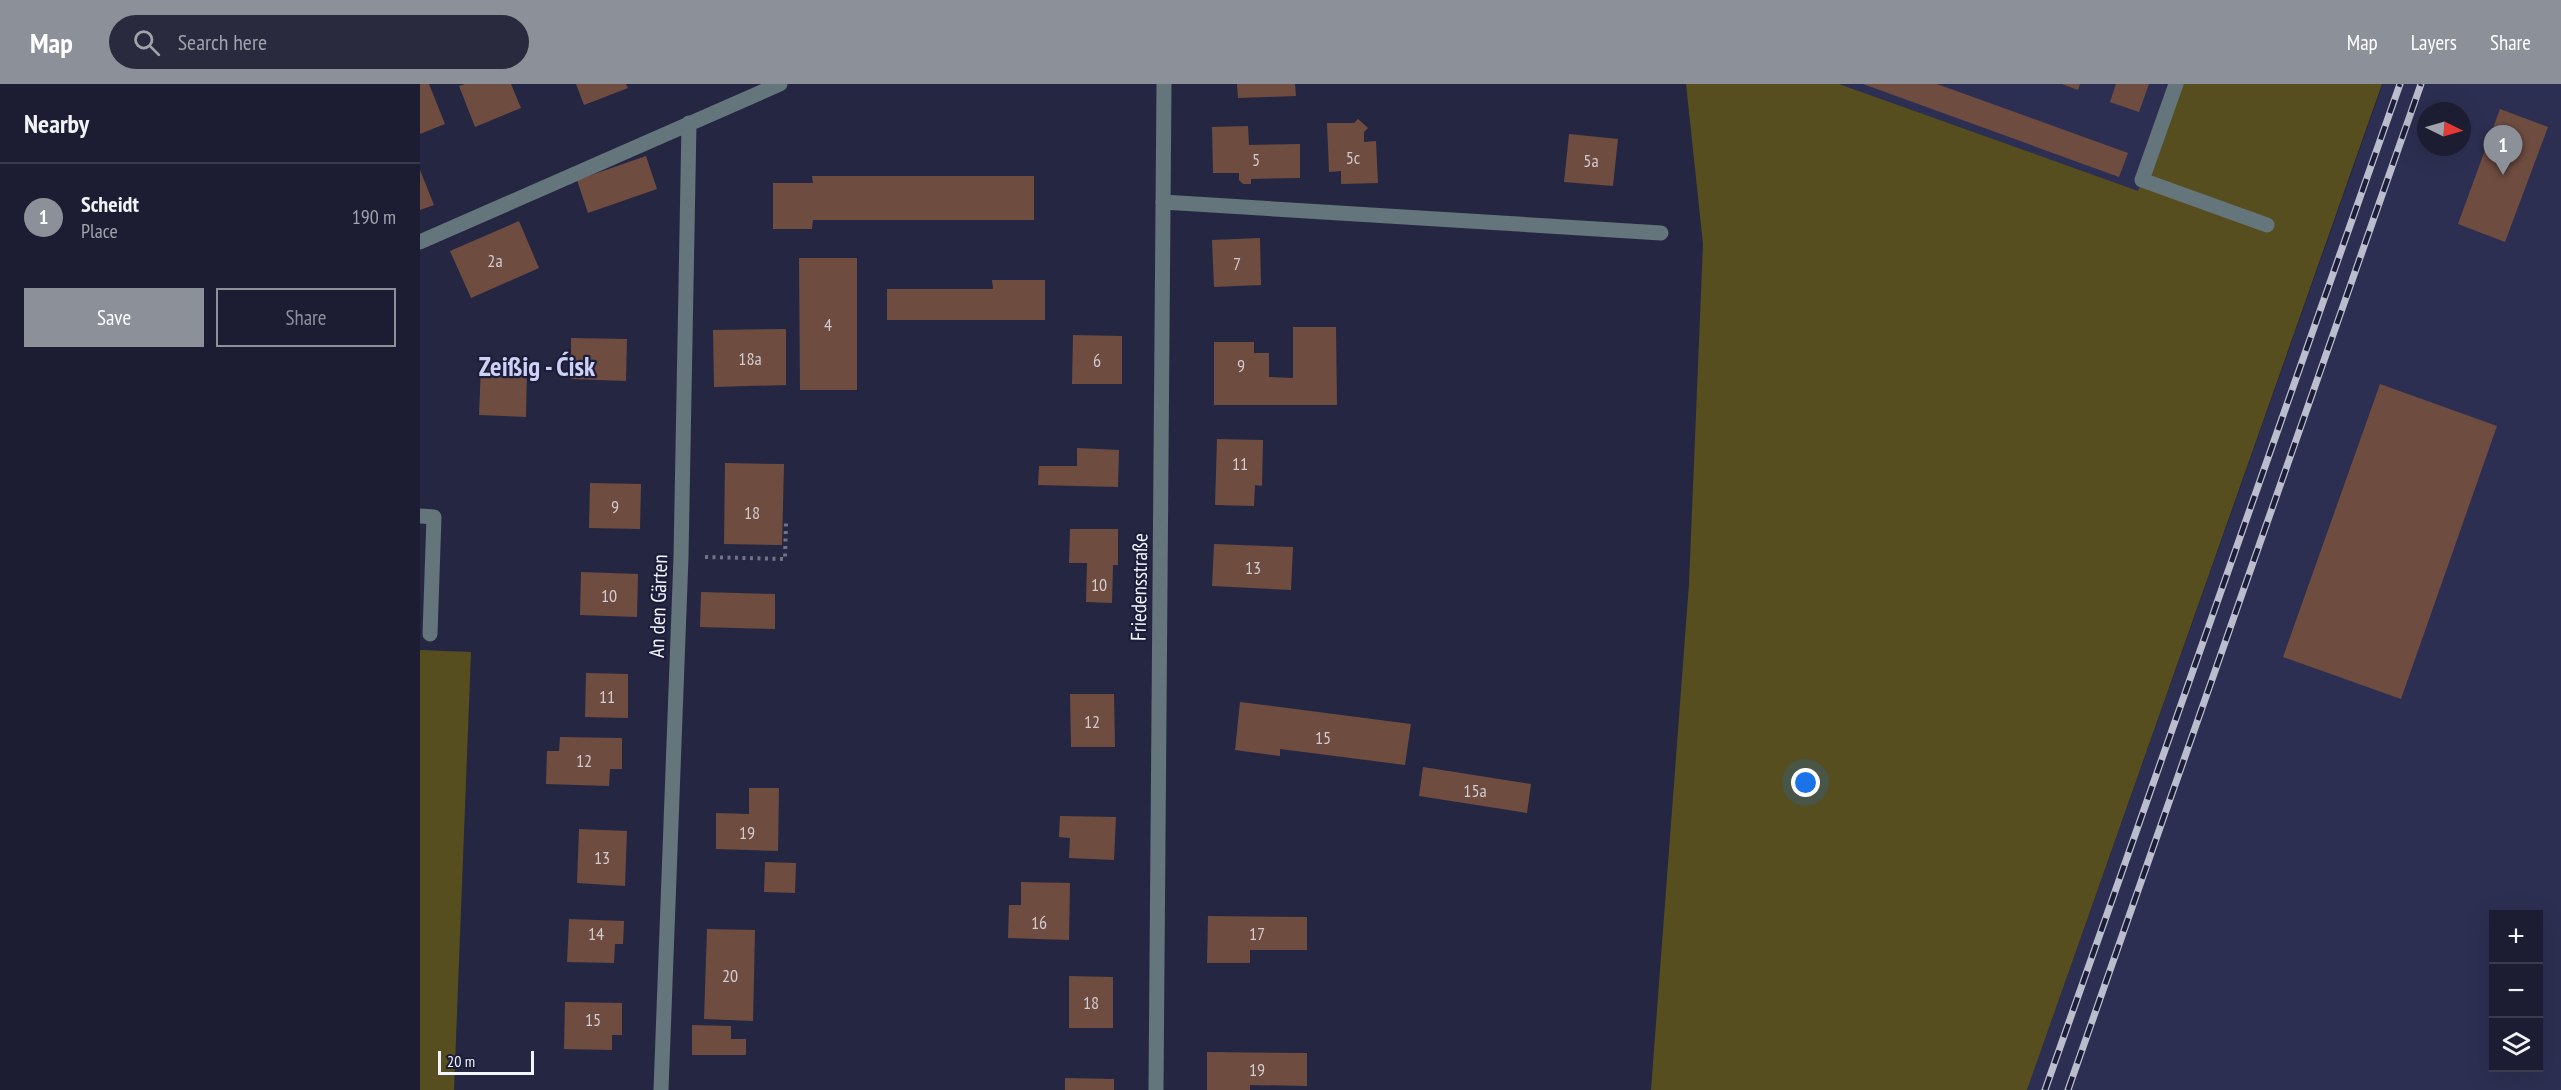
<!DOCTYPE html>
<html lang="en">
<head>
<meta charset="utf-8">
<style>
  :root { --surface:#1c1d32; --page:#292a3e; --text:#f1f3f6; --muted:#a0a2ac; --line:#3a3b4d; --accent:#8c9099 }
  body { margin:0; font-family:"PT Sans Narrow",sans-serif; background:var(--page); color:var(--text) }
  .controls { position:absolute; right:18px; bottom:18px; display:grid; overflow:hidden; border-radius:0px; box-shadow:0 6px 24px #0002 }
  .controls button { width:54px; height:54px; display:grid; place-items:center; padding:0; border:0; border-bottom:2px solid var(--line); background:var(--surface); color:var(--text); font:30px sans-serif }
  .compass { position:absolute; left:1997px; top:18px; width:54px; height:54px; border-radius:50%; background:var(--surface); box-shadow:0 6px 24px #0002; rotate:95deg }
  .scale { position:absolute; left:18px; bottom:15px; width:96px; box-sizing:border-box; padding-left:6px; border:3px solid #f2f4ff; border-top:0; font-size:16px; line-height:21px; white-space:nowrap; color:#f2f4ff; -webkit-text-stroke:4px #1c1d38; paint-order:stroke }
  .you { position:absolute; left:1386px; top:699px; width:21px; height:21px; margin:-15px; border:4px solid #fff; border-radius:50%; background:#1a73e8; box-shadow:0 0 0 9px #1a73e833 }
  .badge { display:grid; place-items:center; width:39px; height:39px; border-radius:50%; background:var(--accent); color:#fff; font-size:20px; font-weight:700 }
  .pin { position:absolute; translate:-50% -50px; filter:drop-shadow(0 2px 3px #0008) }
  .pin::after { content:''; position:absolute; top:32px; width:21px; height:18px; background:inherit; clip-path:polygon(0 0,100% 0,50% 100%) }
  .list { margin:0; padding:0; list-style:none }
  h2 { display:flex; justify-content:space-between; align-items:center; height:78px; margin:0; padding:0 24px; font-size:26px }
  h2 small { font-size:20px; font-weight:400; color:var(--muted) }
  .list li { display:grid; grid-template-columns:39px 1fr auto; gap:18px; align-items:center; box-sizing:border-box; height:108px; padding:0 24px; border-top:2px solid var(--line) }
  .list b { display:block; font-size:22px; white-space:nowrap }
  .list p { margin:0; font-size:20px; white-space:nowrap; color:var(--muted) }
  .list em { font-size:20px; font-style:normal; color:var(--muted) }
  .actions { display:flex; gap:12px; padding:18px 24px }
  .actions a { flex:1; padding:14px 0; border:2px solid var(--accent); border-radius:0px; text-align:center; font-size:21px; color:var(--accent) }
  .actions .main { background:var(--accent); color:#fff }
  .icon { flex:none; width:33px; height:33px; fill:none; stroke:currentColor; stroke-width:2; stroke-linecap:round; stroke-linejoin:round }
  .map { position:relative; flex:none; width:2141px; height:1006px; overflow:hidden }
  header { display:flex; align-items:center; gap:36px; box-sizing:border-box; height:84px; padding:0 30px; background:var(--accent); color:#fff }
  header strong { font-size:28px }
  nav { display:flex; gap:33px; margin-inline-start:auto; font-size:21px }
  .search { width:420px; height:54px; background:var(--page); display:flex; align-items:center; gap:15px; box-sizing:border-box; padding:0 21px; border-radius:33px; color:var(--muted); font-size:22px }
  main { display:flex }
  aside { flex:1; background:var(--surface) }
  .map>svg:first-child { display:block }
  .built { fill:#2d2f52; fill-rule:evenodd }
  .green { fill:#564e1e }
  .building { fill:#6e4c40 }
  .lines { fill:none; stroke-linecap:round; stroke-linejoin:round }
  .path { stroke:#707287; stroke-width:4; stroke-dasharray:3 4.5; stroke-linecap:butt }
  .lane { stroke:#64757b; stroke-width:15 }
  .street { stroke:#64757b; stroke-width:15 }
  .rail-casing { stroke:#bbbdcd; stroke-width:7 }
  .rail { stroke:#1c1d38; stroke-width:4.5; stroke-dasharray:14; stroke-linecap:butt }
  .labels { text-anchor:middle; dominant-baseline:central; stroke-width:4.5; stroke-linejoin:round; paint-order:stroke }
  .number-label { font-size:18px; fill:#d1cacf }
  .street-label { font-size:21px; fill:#f2f4ff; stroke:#1c1d38 }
  .district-label { font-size:27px; font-weight:bold; fill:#ccd1f5; stroke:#1c1d38 }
</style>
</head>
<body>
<header>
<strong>Map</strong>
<div class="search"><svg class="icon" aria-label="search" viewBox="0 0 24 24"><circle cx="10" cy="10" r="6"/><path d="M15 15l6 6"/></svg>Search here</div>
<nav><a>Map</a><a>Layers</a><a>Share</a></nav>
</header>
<main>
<aside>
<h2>Nearby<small></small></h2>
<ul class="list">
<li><span class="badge">1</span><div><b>Scheidt</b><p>Place</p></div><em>190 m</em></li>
</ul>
<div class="actions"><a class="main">Save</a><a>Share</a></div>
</aside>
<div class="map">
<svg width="2141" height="1006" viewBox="0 0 2141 1006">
  <rect width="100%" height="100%" fill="#252742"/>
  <path class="built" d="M1419,0H1756L1718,108Z
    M1963,0H2141V1006H1607ZM2006,27H2042V63H2006ZM2074,830H2118V984H2074Z"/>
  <path class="green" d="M1266,0H1419L1718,107L1756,0H1962L1607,1006H1231L1269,500L1283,160Z
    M0,566L51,568L34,1006H0Z"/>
  <path class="building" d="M0,0H9L25,40L0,50Z
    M45,0H91L101,24L55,43L39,2Z
    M156,0H206L208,4L164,21Z
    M817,0H875L876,12L818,14Z
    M1443,0H1517L1708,69L1699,93Z
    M1642,0H1660L1658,6Z
    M1696,0H1729L1719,28L1690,18Z
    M2080,25L2128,43L2085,158L2038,140Z
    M938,35L948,44L944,48V58L956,57L958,99L921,100V87L909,88L907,39H934Z
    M828,42L829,61L880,60V94L831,95V100H823L819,96V89H793L792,43Z
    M1149,50L1198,55L1193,102L1144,98Z
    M226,72L237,105L168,129L157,96Z
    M0,86L14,121L0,126Z
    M392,92H614V136H393L392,145H353V99H393Z
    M99,137L119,184L51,214L30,167Z
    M840,154L841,201L794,203L792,156Z
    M379,174H437V306H380Z
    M572,196H625V236H467V205H573Z
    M873,243H916L917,321H794V258H834V269H849V293L873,294Z
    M366,245V301L294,303L293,246Z
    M653,251L702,252V300H652Z
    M151,254L207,255L206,297L151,295Z
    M61,282L107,283L106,333L59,331Z
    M1960,300L2077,342L1981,615L1863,573Z
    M797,355L843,356L842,402L835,401L834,422L795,421Z
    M657,364L699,366L698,403L618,401L619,382H657Z
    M305,379L364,380L362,461L304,460Z
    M170,399L221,400L220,445L169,444Z
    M650,445H698V481H693L692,519L666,518L667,479H649Z
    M794,460L873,463L871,506L792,502Z
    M161,488L218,490L217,533L160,531Z
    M281,508L355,510V545L280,543Z
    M166,589L208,590V634L165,633Z
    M650,610H694L695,663H651Z
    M820,618L991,640L985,681L860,665V672L815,666Z
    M140,653L202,654V685H190L189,702L126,700L127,667H139Z
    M1003,683L1111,700L1107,729L999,712Z
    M329,704H359L358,767L296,765V729L329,730Z
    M640,732L696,733L694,776L649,774L650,754L639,753Z
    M159,745L207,747L205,802L157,799Z
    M345,778L376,779L375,809L344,808Z
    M601,798L650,799L649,856L588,854L589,821H601Z
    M788,832L887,833V866H830V879H787Z
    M149,835L204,837L203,860H195L194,879L147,878Z
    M287,845L335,846L333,937L284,935Z
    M649,892L693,893V944H649Z
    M145,918L202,919V951H192V966L144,965Z
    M272,941L311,942V955H326V971H272Z
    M787,968L887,969V1002L830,1001V1006H787Z
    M645,994L694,995V1006H645Z"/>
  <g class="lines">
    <path class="path" d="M285,473L365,475L366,439H362"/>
    <path class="lane" d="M1756,0L1722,96L1847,141
      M743,118L1241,149
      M0,432L14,433L10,550"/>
    <path class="street" d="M0,158L360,0
      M241,1006L261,473L269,39
      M736,1006L744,0"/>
    <g class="rail-casing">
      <path id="rail" d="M1625,1006L1980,0
        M1648,1006L2001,0"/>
    </g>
    <use href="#rail" class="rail"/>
  </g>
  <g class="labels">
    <g class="number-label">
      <text x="933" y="73">5c</text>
      <text x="836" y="75">5</text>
      <text x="1171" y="76">5a</text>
      <text x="75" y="176">2a</text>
      <text x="817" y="179">7</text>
      <text x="408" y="240">4</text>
      <text x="330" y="274">18a</text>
      <text x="677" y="276">6</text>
      <text x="821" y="281">9</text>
      <text x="820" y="379">11</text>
      <text x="195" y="422">9</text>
      <text x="332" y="428">18</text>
      <text x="833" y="483">13</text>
      <text x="679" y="500">10</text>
      <text x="189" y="511">10</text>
      <text x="187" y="612">11</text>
      <text x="672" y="637">12</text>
      <text x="903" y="653">15</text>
      <text x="164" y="676">12</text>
      <text x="1055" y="706">15a</text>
      <text x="327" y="748">19</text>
      <text x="182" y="773">13</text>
      <text x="619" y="838">16</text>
      <text x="176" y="849">14</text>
      <text x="837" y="849">17</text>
      <text x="310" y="891">20</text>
      <text x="671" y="918">18</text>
      <text x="173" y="935">15</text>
      <text x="837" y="985">19</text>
    </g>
    <g class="street-label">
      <text transform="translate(719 503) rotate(-89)">Friedensstraße</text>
      <text transform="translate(238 522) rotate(-88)">An den Gärten</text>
    </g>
    <g class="district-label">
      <text x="117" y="282">Zeißig - Ćisk</text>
    </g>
  </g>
</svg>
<div class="controls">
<button>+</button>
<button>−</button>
<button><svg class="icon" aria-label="layers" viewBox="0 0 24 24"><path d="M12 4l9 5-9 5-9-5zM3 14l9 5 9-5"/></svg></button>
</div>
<svg class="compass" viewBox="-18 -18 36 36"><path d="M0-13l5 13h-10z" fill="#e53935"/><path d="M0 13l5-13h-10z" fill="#a0a2ac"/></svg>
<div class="scale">20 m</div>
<div class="you"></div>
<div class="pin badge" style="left:2083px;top:91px">1</div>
</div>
</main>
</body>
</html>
